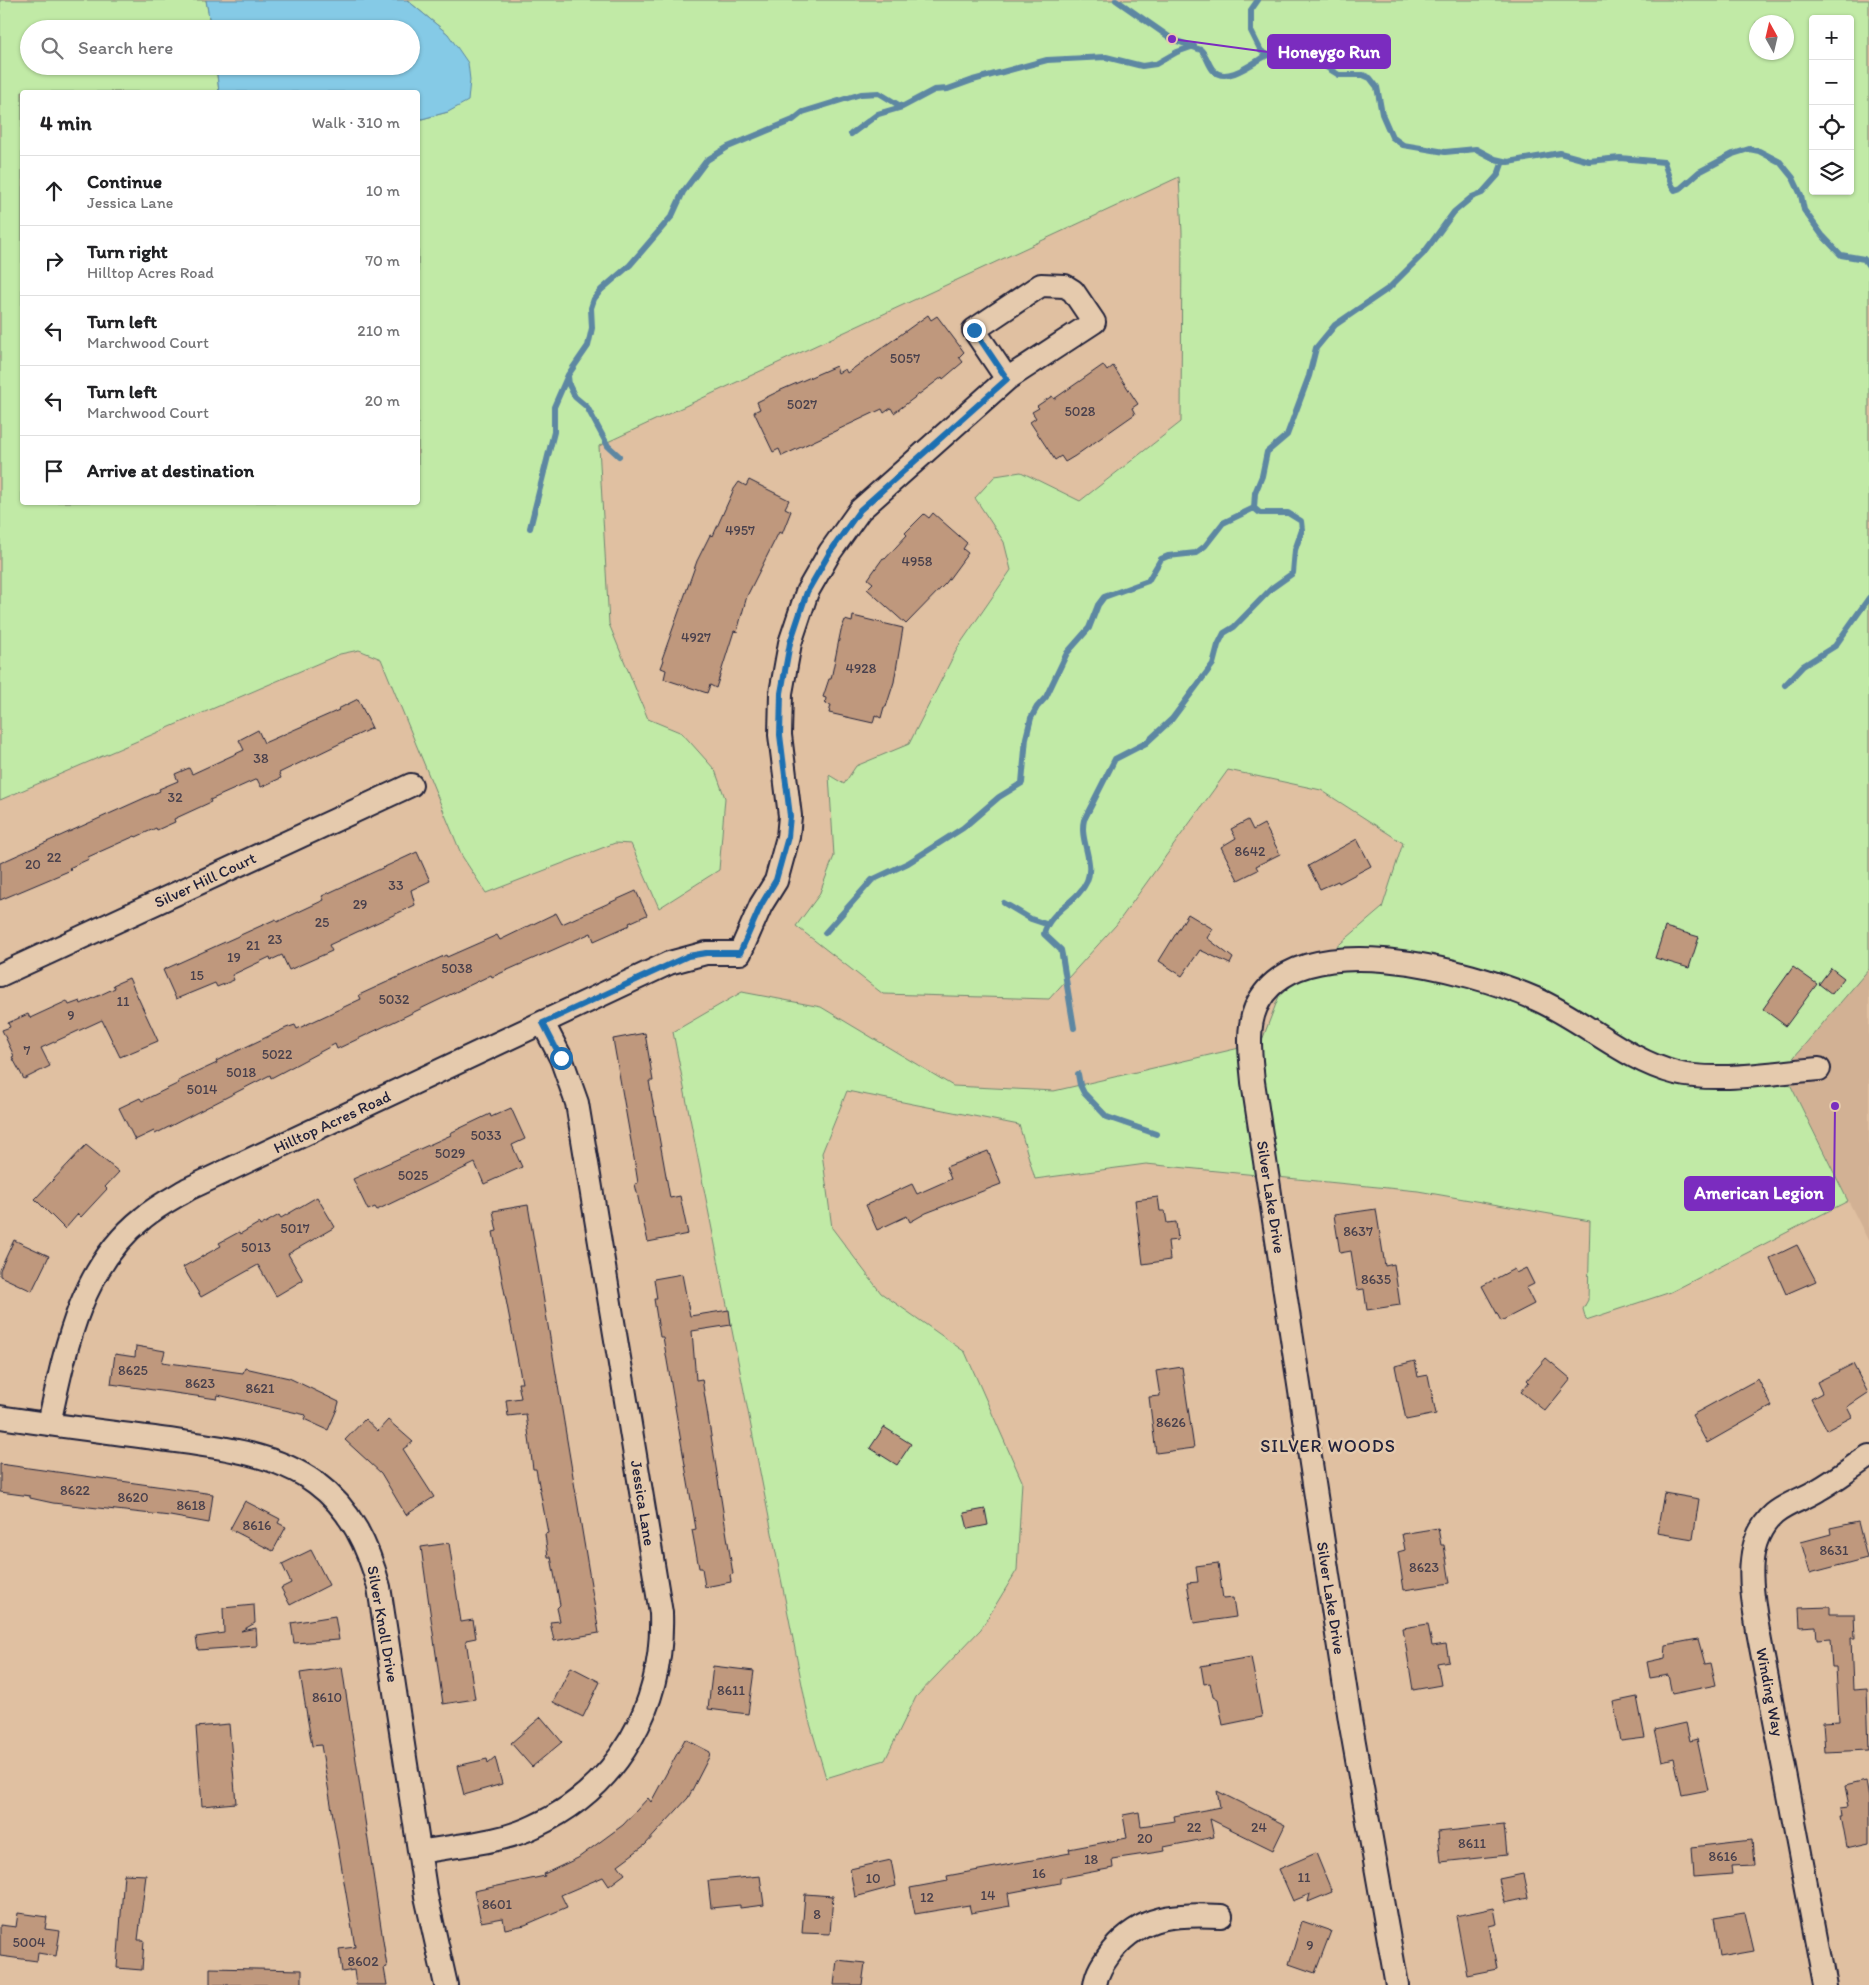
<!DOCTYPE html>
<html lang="en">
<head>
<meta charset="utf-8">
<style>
  :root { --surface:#fff; --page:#f2f2f2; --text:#202124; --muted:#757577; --line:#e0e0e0 }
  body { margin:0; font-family:Itim,sans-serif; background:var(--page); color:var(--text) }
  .controls { position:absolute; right:15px; top:15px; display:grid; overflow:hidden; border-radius:5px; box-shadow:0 1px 4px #0004 }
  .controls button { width:45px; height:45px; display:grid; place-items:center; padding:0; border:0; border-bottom:1px solid var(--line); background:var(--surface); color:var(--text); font:25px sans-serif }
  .compass { position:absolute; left:1749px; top:15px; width:45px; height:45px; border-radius:50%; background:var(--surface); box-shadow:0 1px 4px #0004; rotate:352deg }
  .stop { position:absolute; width:15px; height:15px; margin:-11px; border:4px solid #1f6fb2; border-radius:50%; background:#fff }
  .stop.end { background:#1f6fb2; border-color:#fff; box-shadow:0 1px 5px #0008 }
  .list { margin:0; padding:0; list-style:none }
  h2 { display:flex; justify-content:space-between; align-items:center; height:65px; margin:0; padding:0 20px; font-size:21px }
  h2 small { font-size:16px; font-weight:400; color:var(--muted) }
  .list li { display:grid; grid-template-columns:32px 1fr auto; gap:15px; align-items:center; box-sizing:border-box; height:70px; padding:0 20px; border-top:1px solid var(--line) }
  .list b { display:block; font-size:19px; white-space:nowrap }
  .list p { margin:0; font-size:16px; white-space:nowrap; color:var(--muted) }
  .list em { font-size:16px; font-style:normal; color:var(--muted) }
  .icon { flex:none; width:28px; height:28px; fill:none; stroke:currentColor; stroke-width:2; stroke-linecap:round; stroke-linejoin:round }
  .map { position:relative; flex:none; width:1869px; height:1985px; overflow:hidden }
  .search { position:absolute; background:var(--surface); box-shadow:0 1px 4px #0004; left:20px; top:20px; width:400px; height:55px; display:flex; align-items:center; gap:12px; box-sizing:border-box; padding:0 18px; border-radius:28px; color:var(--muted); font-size:19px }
  .panel { position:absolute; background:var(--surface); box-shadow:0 1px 4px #0004; left:20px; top:90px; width:400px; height:415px; border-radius:5px }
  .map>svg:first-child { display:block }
  .built { fill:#d2b194 }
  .green { fill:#c1eaa6; stroke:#728670; fill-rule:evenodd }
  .water { fill:#85cae6; stroke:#5d87a2 }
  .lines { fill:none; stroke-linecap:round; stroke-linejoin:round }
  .stream { stroke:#5d87a2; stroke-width:6 }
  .building { fill:#bf987d; stroke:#22223b }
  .street-casing { stroke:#22223b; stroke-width:26 }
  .street { stroke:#e5caad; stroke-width:22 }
  .route { stroke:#1f6fb2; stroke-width:6 }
  .labels { text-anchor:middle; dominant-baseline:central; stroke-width:5; stroke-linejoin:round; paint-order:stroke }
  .number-label { font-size:14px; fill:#49404c }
  .street-label { font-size:16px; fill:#22223b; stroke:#e5caad }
  .neighbourhood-label { font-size:18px; letter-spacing:1px; fill:#22223b; stroke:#e5caad }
  .leader { fill:none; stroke:#7b2cbf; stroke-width:2 }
  .callout-dot { fill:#7b2cbf; stroke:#e5caad; stroke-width:2 }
  .callout { fill:#7b2cbf; stroke:#7b2cbf; stroke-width:2 }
  .callout-label { font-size:18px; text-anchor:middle; font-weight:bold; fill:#fff }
</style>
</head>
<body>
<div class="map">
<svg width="1869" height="1985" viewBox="0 0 1869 1985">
  <rect width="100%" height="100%" fill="#e0c0a1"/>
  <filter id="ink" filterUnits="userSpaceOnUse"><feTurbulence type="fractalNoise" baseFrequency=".02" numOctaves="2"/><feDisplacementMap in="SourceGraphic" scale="10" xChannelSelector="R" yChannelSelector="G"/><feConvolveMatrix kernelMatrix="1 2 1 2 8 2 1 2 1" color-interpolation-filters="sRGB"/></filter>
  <g filter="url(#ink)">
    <path class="built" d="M1869,969V1242L1783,1070Z"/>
    <path class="green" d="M0,0H206L211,29H29V66H216L219,92H22V502H418V120L448,112V34L407,0H1869V969L1783,1070L1848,1201L1671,1292L1586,1320L1583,1309L1588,1300L1590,1221L1418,1191L1146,1164L1035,1179L1019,1125L847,1091L822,1153L832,1228L881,1293L965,1352L1022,1481L1017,1570L981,1629L916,1697L885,1760L826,1778L809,1720L673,1032L742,992L821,1007L953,1086L1054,1091L1261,1043L1279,996L1382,908L1403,843L1321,790L1228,770L1116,925L1049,999L883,994L796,926L819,895L834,856L829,775L844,784L856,766L909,744L958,647L1011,570L1004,542L975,498L995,476L1021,472L1080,501L1181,422L1182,232L1179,177L599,446L609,624L648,719L682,733L715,770L725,798L719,870L659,908L631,844L615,843L486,893L462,856L381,659L359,650L340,654L0,800ZM1813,19H1850V191H1813ZM1756,22H1786V52H1756Z"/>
    <path class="water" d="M206,0H407L448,34L468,63L470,80L468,101L448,112L418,120V92H219L216,66H411V29H211Z"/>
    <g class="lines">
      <path class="stream" d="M1116,0L1172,39L1201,50C1207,56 1208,64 1213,70C1226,85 1254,62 1267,55
        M1258,0L1251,10V31L1261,51L1277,60L1310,56L1321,61L1326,67L1339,75H1363L1370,78L1377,87L1382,114L1392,137L1403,145L1445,152L1476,149L1495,159L1508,162L1560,153L1589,161L1620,158L1664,162L1671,184L1675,190L1681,188L1699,172L1733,154L1749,149L1759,151L1780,162L1793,178L1801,195L1804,210L1822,235L1841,255L1864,259L1869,266
        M851,134L878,114L902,107L934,90L948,89L973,80L1047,60L1106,57L1142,66L1156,64L1177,52L1194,46
        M568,376L569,385L575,397L587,407L608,446L619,456
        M1254,508L1255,493L1262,476L1267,452L1287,435L1309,376L1316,348L1335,325L1389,288L1423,254L1454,212L1472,197L1482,193L1498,175L1503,161
        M530,528L554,432V407L568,375L588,346L592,328L591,308L594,299L601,290L630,265L672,216L683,192L707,160L728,147L793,120L803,112L861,94L879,93L902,107
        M1785,685L1803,666L1835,646L1869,598
        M1004,903L1031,919L1046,924
        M825,933L872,880L908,863L963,828L999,797L1022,783L1026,738L1031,718L1037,707L1046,697L1067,653L1089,628L1098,605L1104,597L1148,581L1161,559L1168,556L1196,553L1205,546L1223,523L1254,508
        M1074,1028L1062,955L1061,950L1044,934C1049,911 1078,902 1087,881C1095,861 1079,840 1084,820L1115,759L1146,743L1172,719L1213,664L1218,645L1224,633L1234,627L1272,588L1293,573L1295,550L1302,530L1301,521L1288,513H1260L1254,508
        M1078,1074L1080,1085L1084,1093L1107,1117L1156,1134"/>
    </g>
    <path class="building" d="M928,315L931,320L937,316L964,352L959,357L963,362L943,379L942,377L894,413L891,408L884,413L882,409L782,456L779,449L773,452L754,412L760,409L757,402L781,390L836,366L838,373L845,369L847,373Z
      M1103,365L1107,371L1113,366L1138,404L1132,408L1135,414L1075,456L1065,462L1061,456L1055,460L1030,422L1036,418L1032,412L1039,408L1037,406L1052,396L1054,399Z
      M749,480L789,500L785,508L791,511L782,534L779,532L747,596L737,632L734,631L716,688L710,685L707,693L664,679L666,670L661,668L664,660L662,659L697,561L710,535L713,536L734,489L739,482L746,486Z
      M933,513L967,543L963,549L968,553L946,583L906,624L867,589L873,583L868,579L883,558L885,559L907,535L905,533L924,514L929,518Z
      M853,616L903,628L894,682L886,707H884L881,718L875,715L873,723L829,713L831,705L825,704L826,698L823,697L829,679H831L841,630L845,620L852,622Z
      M358,699L372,728L279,773L281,778L261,787L257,779L210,800L211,802L174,819L175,822L157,830L156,828L136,837L135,836L88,857L89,859L69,868L71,870L0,900V863L160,791L159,789L178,781L175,774L189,768L192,774L244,750L239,740L258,730L264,743L339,710L338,709Z
      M1248,820L1253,830L1264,824L1280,854L1256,866L1258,870L1238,880L1221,847L1236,838L1231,829Z
      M1357,839L1371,866L1339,883L1338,881L1320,889L1308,866Z
      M417,852L430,881L411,890L415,905L329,945L332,951L289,970L282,955L271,960L270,957L232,975L234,980L217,987L215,983L176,999L163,970L276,919L277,922L324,900L322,896Z
      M636,891L647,915L629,923L630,925L594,941L591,933L492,977L491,975L337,1049L335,1044L271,1078L270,1075L155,1134L154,1131L135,1140L119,1108L140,1098L142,1101L179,1083L178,1081L217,1063L216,1061L286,1028L295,1025L297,1029L361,999L359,995L446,955L447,957L497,935L500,940L556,913L562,924Z
      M1188,914L1213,929L1207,938L1233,958L1230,964L1200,950L1182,976L1159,961Z
      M1665,927L1699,937L1689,968L1655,958Z
      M1793,967L1817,984L1786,1026L1763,1009Z
      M1831,968L1844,978L1832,994L1819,984Z
      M129,978L158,1041L120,1057L102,1020L41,1048L50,1066L24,1079L12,1057L14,1056L2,1030L10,1027L8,1023L28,1014L30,1018L67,1001L69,1005L80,1001L81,1004L115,988L113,985Z
      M645,1033L653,1081H649L670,1198L680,1196L688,1234L648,1242L635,1184L638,1183L635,1164L613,1039Z
      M511,1108L525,1139L512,1145L522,1167L484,1184L475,1163L377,1210L375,1207L368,1210L353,1179L451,1135L450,1133L490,1114L491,1117Z
      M86,1145L119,1172L105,1187L107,1189L81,1217L78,1214L65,1229L35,1199Z
      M988,1151L1001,1184L926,1213L910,1222L907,1216L877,1230L866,1205L912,1184L917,1194L951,1179L946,1167Z
      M317,1197L335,1227L288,1254L303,1280L276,1296L258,1265L201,1297L183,1267L221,1246L219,1243L239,1232L240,1234L259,1223L260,1226L279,1215L281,1218Z
      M1158,1197L1160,1211H1165L1167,1223L1176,1222L1178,1240L1168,1241L1170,1260L1143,1264L1135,1200Z
      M528,1205L599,1633L554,1641L550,1622L560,1621L557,1608L560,1605L551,1557H548L545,1534L548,1533L536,1469H533L526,1414L508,1416L506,1400L521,1398L518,1383H522L493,1232L497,1231L493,1211Z
      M1376,1209L1385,1266L1394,1264L1400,1305L1367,1310L1364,1289L1357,1290L1351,1251L1340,1253L1334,1215Z
      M14,1240L49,1256L32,1291L0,1276V1270Z
      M1797,1245L1816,1281L1786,1294L1770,1258Z
      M1526,1268L1534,1284L1526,1288L1534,1304L1501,1321L1482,1286L1514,1269L1516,1273Z
      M682,1274L690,1316L729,1310L731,1325L692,1331L696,1380L702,1379L733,1574L730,1575L731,1582L705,1587L702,1568H699L692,1530L696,1529L663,1337H660L654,1299H657L654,1279Z
      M136,1346L165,1351L162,1362L243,1373L245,1368L289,1378L339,1402L337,1409L328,1430L304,1419L306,1415L218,1395L217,1399L111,1384L115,1354L135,1357Z
      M1546,1358L1571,1379L1545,1411L1521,1392L1529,1382L1527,1380Z
      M1415,1361L1418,1377L1428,1375L1436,1414L1406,1420L1395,1366Z
      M1853,1364L1868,1393L1847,1407L1852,1417L1827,1430L1811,1399L1822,1393L1817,1382Z
      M1182,1367L1194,1448L1156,1453L1149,1397L1160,1396L1156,1371Z
      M1758,1379L1772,1406L1707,1443L1692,1415Z
      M365,1419L378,1431L388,1420L413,1442L403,1449L434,1497L406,1515L381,1473L345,1440Z
      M884,1427L911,1444L897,1465L870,1448Z
      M0,1464L213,1494L209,1523L170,1516L53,1503L30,1498V1496L0,1492Z
      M1664,1493L1699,1499L1693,1539L1657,1533Z
      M245,1501L280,1519L278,1523L286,1527L273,1551L230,1529Z
      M985,1509L988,1525L968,1529L964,1513Z
      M1858,1522L1867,1558L1810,1573L1801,1542L1831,1534L1830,1528Z
      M1438,1528L1441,1545H1444L1450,1583L1404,1590L1398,1552L1405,1550L1402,1534Z
      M449,1543L461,1622L473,1620L476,1638L466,1640L475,1699L443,1704L421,1547Z
      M311,1550L329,1585L290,1605L281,1588L291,1583L282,1564Z
      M1218,1563L1223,1599L1233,1598L1236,1617L1194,1623L1187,1583L1198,1582L1196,1566Z
      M254,1605L255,1623L241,1631L256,1628L257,1646L198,1650L196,1637L224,1633L223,1608Z
      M1830,1607V1614H1854L1855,1638H1851L1853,1690L1867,1689L1869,1750L1825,1752L1823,1722L1839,1721L1836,1667H1832L1830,1639L1817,1640L1816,1626L1800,1627L1799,1608Z
      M335,1616L339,1640L294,1643L291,1623Z
      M1428,1624L1432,1646L1446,1644L1449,1661L1437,1663L1441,1685L1413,1690L1403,1628Z
      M1698,1639L1705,1664L1711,1663L1716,1685L1672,1694L1668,1675L1650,1678L1647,1662L1665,1658L1666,1645Z
      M1251,1657L1262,1717L1223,1725L1218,1700L1213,1697L1210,1683L1204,1684L1201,1666Z
      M713,1666L754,1671L748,1714L708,1709Z
      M342,1667L387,1967L384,1968L387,1985H356L354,1970L342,1972L339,1949L355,1947L321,1745L312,1746L300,1673Z
      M571,1667L600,1682L583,1717L553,1702Z
      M1637,1697L1645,1738L1621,1741L1613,1702Z
      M541,1717L562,1742L532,1767L511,1743Z
      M1686,1723L1690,1741L1697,1739L1708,1790L1682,1795L1674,1758L1662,1761L1655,1730Z
      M229,1724L236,1803L202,1806L196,1727Z
      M685,1739L710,1752L709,1757L688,1798L645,1845L618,1865L625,1874L609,1886L603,1877L561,1895L567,1907L525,1925L505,1929L503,1918L481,1922L474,1891L545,1876L544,1874L578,1858L623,1825L648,1798L651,1802Z
      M495,1757L502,1784L464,1795L457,1766L487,1759L488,1763Z
      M1866,1781L1869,1799V1843L1846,1848L1840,1816H1842L1841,1807L1849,1806L1845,1786Z
      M1217,1791L1285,1825L1273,1850L1210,1819L1214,1837L1164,1847L1165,1851L1112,1859L1113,1868L1060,1878V1883L1008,1893L1010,1906L971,1913L969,1905L915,1914L910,1888L948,1881L947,1876L1070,1853L1069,1849L1127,1838L1123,1815L1139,1812L1141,1826L1175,1821L1174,1816L1220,1807Z
      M1504,1825L1507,1855L1441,1862L1438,1832Z
      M1752,1840L1754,1865L1731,1866L1732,1874L1694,1877L1692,1847Z
      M1316,1853L1332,1892L1308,1902L1310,1894L1293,1901L1279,1869Z
      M891,1860L896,1886L855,1897L850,1869Z
      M124,1874L146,1875L138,1940H144L142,1970L117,1968Z
      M1523,1874L1528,1898L1505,1903L1499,1879Z
      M760,1876L764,1905L740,1908V1905L711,1908L708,1881Z
      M805,1894L833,1896L830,1934L802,1933Z
      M1494,1908L1497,1924L1489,1926L1497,1969L1467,1975L1456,1916Z
      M18,1913L47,1917L45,1929L60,1931L56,1956L38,1953L37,1961L0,1956V1925L16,1927Z
      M1745,1913L1754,1951L1720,1957L1714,1918Z
      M1302,1921L1331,1931L1315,1973L1289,1964Z
      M837,1960L865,1963L862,1985H834Z
      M210,1968L302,1970V1985H210Z"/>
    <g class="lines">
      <g class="street-casing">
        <path id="street" d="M1041,285L1065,286L1073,291L1094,322L1007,379L974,330Z
          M0,975L411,785
          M0,1417C51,1425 102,1431 154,1438C207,1446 271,1450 316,1483C351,1509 368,1546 379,1587L426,1896L446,1985
          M49,1424C65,1350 80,1268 143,1218C157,1206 173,1198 188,1189L669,963L706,953H740L761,905L776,881L788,837L790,816L780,735L781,693L790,643L807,592L830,552L860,510L1007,379
          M420,1852C458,1845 500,1843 535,1826C620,1787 664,1704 661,1613L577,1103L561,1058L543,1023
          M1095,1985C1097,1971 1104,1962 1112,1951C1142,1914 1177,1914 1221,1916
          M1397,1985L1350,1720L1253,1082C1251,1058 1246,1030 1256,1007C1295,921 1472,971 1536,999C1584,1020 1625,1060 1676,1073C1717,1083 1777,1072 1819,1069
          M1825,1985L1758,1631C1752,1593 1741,1543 1774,1514C1787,1503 1804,1499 1818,1490C1836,1480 1852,1467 1869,1456"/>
      </g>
      <use href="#street" class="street"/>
    </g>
  </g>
  <g class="lines" filter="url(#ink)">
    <path class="route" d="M561,1058L543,1023L688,956L706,953H740L761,905L776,880L788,837L790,816L780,735L781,693L790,643L807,592L830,552L860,510L1007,379L974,330"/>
  </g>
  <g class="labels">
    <g class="number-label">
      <text x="905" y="358">5057</text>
      <text x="802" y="404">5027</text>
      <text x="1080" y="411">5028</text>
      <text x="740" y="530">4957</text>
      <text x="917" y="561">4958</text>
      <text x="696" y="637">4927</text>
      <text x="861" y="668">4928</text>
      <text x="261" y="758">38</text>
      <text x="175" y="797">32</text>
      <text x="1250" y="851">8642</text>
      <text x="54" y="857">22</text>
      <text x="33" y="864">20</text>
      <text x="396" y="885">33</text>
      <text x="360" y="904">29</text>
      <text x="322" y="922">25</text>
      <text x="275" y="939">23</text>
      <text x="253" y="945">21</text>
      <text x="234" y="957">19</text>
      <text x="457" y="968">5038</text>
      <text x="197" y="975">15</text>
      <text x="394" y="999">5032</text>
      <text x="123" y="1001">11</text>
      <text x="71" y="1015">9</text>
      <text x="27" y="1050">7</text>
      <text x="277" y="1054">5022</text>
      <text x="241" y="1072">5018</text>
      <text x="202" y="1089">5014</text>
      <text x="486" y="1135">5033</text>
      <text x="450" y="1153">5029</text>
      <text x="413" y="1175">5025</text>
      <text x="295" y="1228">5017</text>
      <text x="1358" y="1231">8637</text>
      <text x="256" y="1247">5013</text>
      <text x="1376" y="1279">8635</text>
      <text x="133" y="1370">8625</text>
      <text x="200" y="1383">8623</text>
      <text x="260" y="1388">8621</text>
      <text x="1171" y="1422">8626</text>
      <text x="75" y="1490">8622</text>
      <text x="133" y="1497">8620</text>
      <text x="191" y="1505">8618</text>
      <text x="257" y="1525">8616</text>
      <text x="1834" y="1550">8631</text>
      <text x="1424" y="1567">8623</text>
      <text x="731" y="1690">8611</text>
      <text x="327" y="1697">8610</text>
      <text x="1194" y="1827">22</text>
      <text x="1259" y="1827">24</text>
      <text x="1145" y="1838">20</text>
      <text x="1472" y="1843">8611</text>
      <text x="1723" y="1856">8616</text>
      <text x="1091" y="1859">18</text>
      <text x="1039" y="1873">16</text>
      <text x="1304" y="1877">11</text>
      <text x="873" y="1878">10</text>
      <text x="988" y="1895">14</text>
      <text x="927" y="1897">12</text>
      <text x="497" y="1904">8601</text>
      <text x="817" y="1914">8</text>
      <text x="29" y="1942">5004</text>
      <text x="1310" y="1945">9</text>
      <text x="363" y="1961">8602</text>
    </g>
    <g class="street-label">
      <text transform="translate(205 880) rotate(-25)">Silver Hill Court</text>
      <text transform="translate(332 1122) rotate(-25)">Hilltop Acres Road</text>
      <text transform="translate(1271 1197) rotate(81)">Silver Lake Drive</text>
      <text transform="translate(643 1503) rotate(81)">Jessica Lane</text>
      <text transform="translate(1331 1598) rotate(81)">Silver Lake Drive</text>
      <text transform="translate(383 1624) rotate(80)">Silver Knoll Drive</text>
      <text transform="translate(1770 1692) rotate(79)">Winding Way</text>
    </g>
    <g class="neighbourhood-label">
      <text x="1328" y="1446">SILVER WOODS</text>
    </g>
  </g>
  <path class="leader" d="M1172 39L1268 52M1835 1106L1834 1193"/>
  <g class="callout-dot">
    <circle cx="1172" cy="39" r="5"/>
    <circle cx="1835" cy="1106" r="5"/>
  </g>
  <g class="callout">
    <rect x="1268" y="35" width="122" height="33" rx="5"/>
    <rect x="1685" y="1177" width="149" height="33" rx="5"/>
  </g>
  <g class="callout-label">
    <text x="1329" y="58">Honeygo Run</text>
    <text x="1759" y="1199">American Legion</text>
  </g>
</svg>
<div class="controls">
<button>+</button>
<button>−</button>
<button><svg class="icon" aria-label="locate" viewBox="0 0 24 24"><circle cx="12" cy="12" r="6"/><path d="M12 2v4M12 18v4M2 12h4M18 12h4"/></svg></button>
<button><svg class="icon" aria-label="layers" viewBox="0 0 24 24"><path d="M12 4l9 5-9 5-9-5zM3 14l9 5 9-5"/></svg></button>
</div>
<svg class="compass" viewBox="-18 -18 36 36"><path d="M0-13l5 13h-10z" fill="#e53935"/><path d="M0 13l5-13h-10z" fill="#757577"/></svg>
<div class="stop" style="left:561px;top:1058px"></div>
<div class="stop end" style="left:974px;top:330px"></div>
<div class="search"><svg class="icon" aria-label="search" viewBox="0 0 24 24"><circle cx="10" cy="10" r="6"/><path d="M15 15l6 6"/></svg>Search here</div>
<section class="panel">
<h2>4 min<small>Walk · 310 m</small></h2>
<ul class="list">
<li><svg class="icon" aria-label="ahead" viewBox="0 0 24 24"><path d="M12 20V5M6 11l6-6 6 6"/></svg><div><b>Continue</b><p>Jessica Lane</p></div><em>10 m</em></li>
<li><svg class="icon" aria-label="right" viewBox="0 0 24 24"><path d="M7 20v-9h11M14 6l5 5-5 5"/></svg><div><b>Turn right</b><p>Hilltop Acres Road</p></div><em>70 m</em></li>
<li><svg class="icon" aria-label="left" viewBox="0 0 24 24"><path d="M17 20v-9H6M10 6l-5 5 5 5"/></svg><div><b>Turn left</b><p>Marchwood Court</p></div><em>210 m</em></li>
<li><svg class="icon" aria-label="left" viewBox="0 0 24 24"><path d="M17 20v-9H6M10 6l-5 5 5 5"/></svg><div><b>Turn left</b><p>Marchwood Court</p></div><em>20 m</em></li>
<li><svg class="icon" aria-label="arrive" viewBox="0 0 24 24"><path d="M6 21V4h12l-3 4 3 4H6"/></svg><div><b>Arrive at destination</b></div></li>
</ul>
</section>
</div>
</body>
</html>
